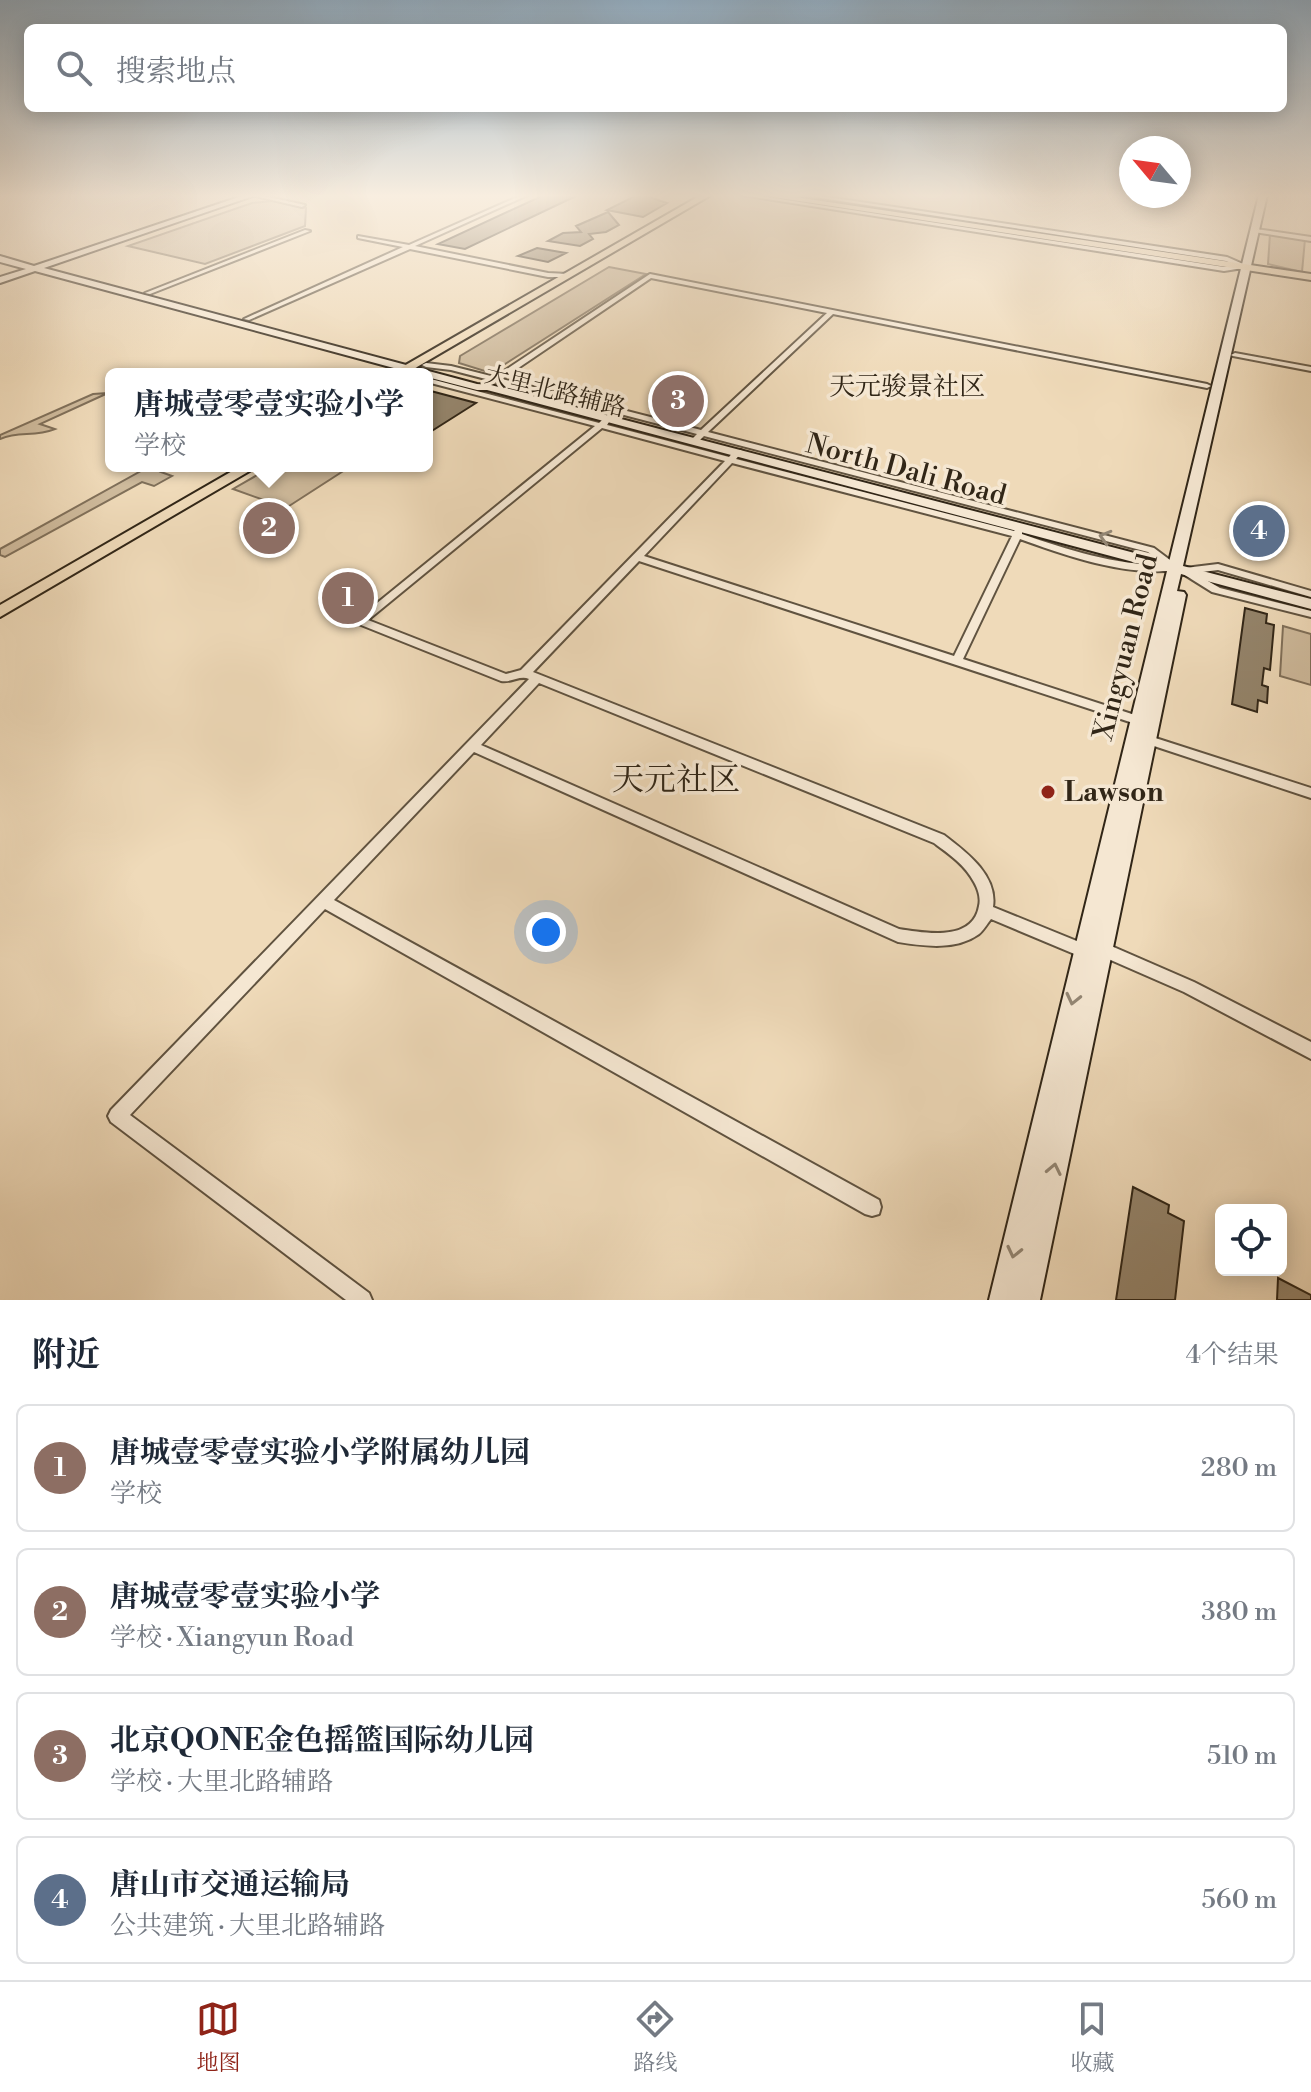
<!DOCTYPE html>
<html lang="zh">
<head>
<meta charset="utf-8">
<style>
  :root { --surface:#fff; --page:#f6f6f7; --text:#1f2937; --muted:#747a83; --line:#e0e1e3; --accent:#8f2418 }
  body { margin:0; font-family:"Libre Bodoni","Noto Serif SC",serif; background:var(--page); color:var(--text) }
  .controls { position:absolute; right:24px; bottom:24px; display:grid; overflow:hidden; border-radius:12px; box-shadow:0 4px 20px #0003 }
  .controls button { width:72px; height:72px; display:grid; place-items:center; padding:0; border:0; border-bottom:2px solid var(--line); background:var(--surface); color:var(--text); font:40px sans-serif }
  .compass { position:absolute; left:1119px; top:136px; width:72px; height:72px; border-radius:50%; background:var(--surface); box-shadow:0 4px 20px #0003; rotate:299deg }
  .you { position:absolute; left:546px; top:932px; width:28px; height:28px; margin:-20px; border:6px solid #fff; border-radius:50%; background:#1a73e8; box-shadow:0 0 0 12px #1a73e833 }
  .badge { display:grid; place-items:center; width:52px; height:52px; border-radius:50%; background:var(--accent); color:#fff; font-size:26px; font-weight:700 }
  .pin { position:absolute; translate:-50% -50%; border:4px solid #fff; box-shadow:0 2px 8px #0006 }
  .popup { position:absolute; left:105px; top:368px; width:328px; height:104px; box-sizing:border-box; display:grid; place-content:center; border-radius:12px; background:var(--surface); filter:drop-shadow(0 2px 6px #0005); font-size:26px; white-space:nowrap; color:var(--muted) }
  .popup b { font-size:30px; color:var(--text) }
  .popup::after { content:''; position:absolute; left:50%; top:100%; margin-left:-16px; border:16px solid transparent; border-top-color:var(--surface) }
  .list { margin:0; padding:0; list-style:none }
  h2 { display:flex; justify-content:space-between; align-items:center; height:104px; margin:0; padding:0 32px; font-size:34px }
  h2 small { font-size:26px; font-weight:400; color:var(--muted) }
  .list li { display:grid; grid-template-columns:52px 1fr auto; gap:24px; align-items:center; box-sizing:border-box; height:128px; margin:0 16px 16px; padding:0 16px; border:2px solid var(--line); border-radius:12px }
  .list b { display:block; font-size:30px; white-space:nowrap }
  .list p { margin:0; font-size:26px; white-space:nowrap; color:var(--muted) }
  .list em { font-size:26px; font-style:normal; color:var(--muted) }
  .icon { flex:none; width:44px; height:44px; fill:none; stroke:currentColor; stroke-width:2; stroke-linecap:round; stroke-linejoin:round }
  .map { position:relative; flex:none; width:1311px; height:1300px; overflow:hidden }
  .search { position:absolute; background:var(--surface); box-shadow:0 4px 20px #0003; left:24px; right:24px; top:24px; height:88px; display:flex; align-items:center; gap:20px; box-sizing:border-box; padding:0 28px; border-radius:12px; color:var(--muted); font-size:30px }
  .sheet { height:680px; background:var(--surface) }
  nav { display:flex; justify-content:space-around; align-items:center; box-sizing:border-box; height:112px; border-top:2px solid var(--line); background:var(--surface); font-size:22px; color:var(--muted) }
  nav a { display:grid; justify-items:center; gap:4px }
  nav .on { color:var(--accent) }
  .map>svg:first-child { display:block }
  .green { fill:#cfbb9d; stroke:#80705a; stroke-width:2 }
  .building { fill:#94846b; stroke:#312617; stroke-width:2 }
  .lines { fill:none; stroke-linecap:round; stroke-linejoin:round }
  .minor-casing { stroke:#605340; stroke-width:4 }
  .secondary-casing { stroke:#312617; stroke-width:4 }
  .primary-casing { stroke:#312617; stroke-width:4 }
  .minor { fill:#f5e7d2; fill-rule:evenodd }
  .secondary { fill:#f5e7d2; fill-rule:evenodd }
  .primary { fill:#efdab9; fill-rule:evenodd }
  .oneway { stroke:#938674 }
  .poi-dot { fill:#8f2418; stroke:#f5e7d2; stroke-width:3 }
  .labels { text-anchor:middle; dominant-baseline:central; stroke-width:7; stroke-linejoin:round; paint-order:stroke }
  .far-street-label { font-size:24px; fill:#312617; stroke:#f5e7d2 }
  .far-quarter-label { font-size:26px; fill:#312617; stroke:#f5e7d2 }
  .street-label { font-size:28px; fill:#312617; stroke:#f5e7d2 }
  .poi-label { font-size:28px; font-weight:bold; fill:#312617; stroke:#f5e7d2; text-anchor:start }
  .quarter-label { font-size:32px; fill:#312617; stroke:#f5e7d2 }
</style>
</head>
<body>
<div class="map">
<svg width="1311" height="1300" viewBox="0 0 1311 1300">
  <rect width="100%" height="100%" fill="#efdab9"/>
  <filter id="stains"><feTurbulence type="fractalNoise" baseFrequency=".0025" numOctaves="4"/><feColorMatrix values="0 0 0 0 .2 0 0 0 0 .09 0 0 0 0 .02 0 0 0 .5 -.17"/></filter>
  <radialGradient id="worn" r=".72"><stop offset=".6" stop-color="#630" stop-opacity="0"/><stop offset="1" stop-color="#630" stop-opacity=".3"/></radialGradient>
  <path class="green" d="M273,201L306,208L305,226L205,264L128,246L252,203Z
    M1270,234L1305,239L1302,272L1268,264Z
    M609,267L646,274L491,373L459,363L460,356Z
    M108,393L40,424L55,429C33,438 20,430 0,439V435L93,394Z
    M150,466H171L161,472L172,476L154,486L142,482L5,557L0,555V549Z
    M273,466H351L286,508L233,489Z
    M1283,626L1311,634V685L1280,676Z"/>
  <path class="building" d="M544,195H578L465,249L438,244Z
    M637,195H652V198L667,203L643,217L607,210Z
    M608,212L619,225L606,232L589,234L593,239L580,246L548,241L563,233L581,232L576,226Z
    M537,248L566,253L548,262L518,256Z
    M427,390L476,403L427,434Z
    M1245,608L1267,614L1266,623L1274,625L1270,670L1264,668L1262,685L1268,687L1267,703L1258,700L1257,712L1232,704Z
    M1133,1187L1169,1205L1168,1213L1184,1221L1175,1300H1116Z
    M1278,1278L1311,1295V1300H1277Z"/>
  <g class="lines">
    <g class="minor-casing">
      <path id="minor" d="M251,195H260L305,205L302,207Z
        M522,195H528L415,246L548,273L568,274L571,276L570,277H548L410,249L249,320L244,319L403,247L358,238V236L409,245Z
        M742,195H754L1224,267L1238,266L1226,261L802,195H814L1227,257L1250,267L1224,271Z
        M1256,229L1311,237V241L1254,232Z
        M305,230L310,231L150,294L145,293Z
        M650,274L1207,384L1211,386L1207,388L833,314L708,432L1154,548L1178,566L1179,568L1178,570C1127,577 1067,556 1020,539L963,659L1141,717L1143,720L1141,723H1133L639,561L533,672L944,835C966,852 998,875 993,907L1089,946L1092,951L1089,956L1084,958L991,919C987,924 983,931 979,934C955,951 924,946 898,942L474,752L334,900L879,1200L881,1207L879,1214L872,1216L865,1214L325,909L130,1115L369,1293L372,1300H346L111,1122L108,1116L111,1110L529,679C520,675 511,683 501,681L356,623L355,621L595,426L427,382V378L599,423L602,420H608L609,422L607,425L729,457L735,450H741L742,452L736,459L1014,531L1016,529H1022V534C1068,550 1115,565 1164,565L1148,552L704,436L700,440H694L693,438L697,434L451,370L426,367L422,365L426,363L451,366L495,377ZM651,278L827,313L701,430L502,379ZM602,428L725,461L521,670L506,674L368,620ZM732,463L1012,536L954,656L644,556ZM539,683L934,843C949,854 965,865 974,882C978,889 981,898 979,906C973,942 925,933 899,929L481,745Z
        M1235,353L1311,367V371L1233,356L1231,355Z
        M1218,564L1311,591V597L1218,570L1194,573L1220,588L1311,611V617L1212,592L1180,572L1181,569L1185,568Z
        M1146,735L1311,788V798L1142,742L1140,739L1142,736Z
        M1102,942L1194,982L1311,1042V1059L1184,992L1097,954L1094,949L1097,944Z"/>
    </g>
    <g class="secondary-casing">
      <path id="secondary" d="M245,195H256L44,268L477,384L491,385L1169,562L1259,195H1267L1183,566L1311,599V609L1181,574L1177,591L1184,592L1186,595L1040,1300H989L1167,571L487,390H477L427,377V374H416L35,271L0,283V277L26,269L0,262V256L34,266Z"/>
    </g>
    <g class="primary-casing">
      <path id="primary" d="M701,195H711L405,374H390Z
        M761,195H781L1311,274V280Z
        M241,466H258L0,617V605Z"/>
    </g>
    <use href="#minor" class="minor"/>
    <use href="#secondary" class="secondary"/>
    <use href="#primary" class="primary"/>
  </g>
  <defs><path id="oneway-chevron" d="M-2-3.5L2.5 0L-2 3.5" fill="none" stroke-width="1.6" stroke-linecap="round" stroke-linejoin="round" transform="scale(2)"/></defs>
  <g class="oneway">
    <use href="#oneway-chevron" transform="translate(1105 537) rotate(-164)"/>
    <use href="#oneway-chevron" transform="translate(1073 999) rotate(103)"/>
    <use href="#oneway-chevron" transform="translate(1054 1169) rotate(-78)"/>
    <use href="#oneway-chevron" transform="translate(1014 1252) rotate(103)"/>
  </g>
  <linearGradient id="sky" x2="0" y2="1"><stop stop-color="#91abbf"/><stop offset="0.52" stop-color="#f8eee0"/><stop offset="1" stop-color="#f8eee0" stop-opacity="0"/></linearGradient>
  <rect width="1311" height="377" fill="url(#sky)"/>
  <circle class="poi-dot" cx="1048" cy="792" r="8"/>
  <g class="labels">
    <g class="far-street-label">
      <text transform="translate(555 392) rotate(14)">大里北路辅路</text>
    </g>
    <g class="far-quarter-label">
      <text x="907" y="387">天元骏景社区</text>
    </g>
    <g class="street-label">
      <text transform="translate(906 470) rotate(15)">North Dali Road</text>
      <text transform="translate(1126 647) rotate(-76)">Xingyuan Road</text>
    </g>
    <g class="poi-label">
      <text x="1064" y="792">Lawson</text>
    </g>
    <g class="quarter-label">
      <text x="676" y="780">天元社区</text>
    </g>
  </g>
  <rect width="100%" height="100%" filter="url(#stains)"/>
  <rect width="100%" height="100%" fill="url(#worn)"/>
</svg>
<div class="controls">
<button><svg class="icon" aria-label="locate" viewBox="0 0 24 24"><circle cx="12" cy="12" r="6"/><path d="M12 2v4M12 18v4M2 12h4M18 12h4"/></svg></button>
</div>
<svg class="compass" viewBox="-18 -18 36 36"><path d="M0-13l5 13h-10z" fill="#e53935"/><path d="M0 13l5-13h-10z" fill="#747a83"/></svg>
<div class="you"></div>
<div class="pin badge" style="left:348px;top:598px;background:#8d6e63">1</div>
<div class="pin badge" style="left:269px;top:528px;background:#8d6e63">2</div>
<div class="popup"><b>唐城壹零壹实验小学</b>学校</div>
<div class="pin badge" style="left:678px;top:401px;background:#8d6e63">3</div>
<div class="pin badge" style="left:1259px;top:531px;background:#5c6f8a">4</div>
<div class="search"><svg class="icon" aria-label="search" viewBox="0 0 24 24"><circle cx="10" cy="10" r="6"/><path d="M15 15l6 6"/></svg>搜索地点</div>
</div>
<section class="sheet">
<h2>附近<small>4个结果</small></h2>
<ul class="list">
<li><span class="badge" style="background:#8d6e63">1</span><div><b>唐城壹零壹实验小学附属幼儿园</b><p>学校</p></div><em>280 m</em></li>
<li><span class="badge" style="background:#8d6e63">2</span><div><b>唐城壹零壹实验小学</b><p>学校 · Xiangyun Road</p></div><em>380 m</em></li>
<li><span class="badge" style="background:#8d6e63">3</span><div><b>北京QONE金色摇篮国际幼儿园</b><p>学校 · 大里北路辅路</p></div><em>510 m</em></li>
<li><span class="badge" style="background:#5c6f8a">4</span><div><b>唐山市交通运输局</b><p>公共建筑 · 大里北路辅路</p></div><em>560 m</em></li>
</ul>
</section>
<nav>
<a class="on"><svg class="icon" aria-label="map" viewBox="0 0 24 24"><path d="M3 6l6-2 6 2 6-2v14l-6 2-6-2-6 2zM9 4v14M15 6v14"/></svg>地图</a>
<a><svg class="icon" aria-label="directions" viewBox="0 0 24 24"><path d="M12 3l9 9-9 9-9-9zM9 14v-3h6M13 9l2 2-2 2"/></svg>路线</a>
<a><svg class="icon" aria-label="saved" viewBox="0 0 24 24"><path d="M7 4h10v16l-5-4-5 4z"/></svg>收藏</a>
</nav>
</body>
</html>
